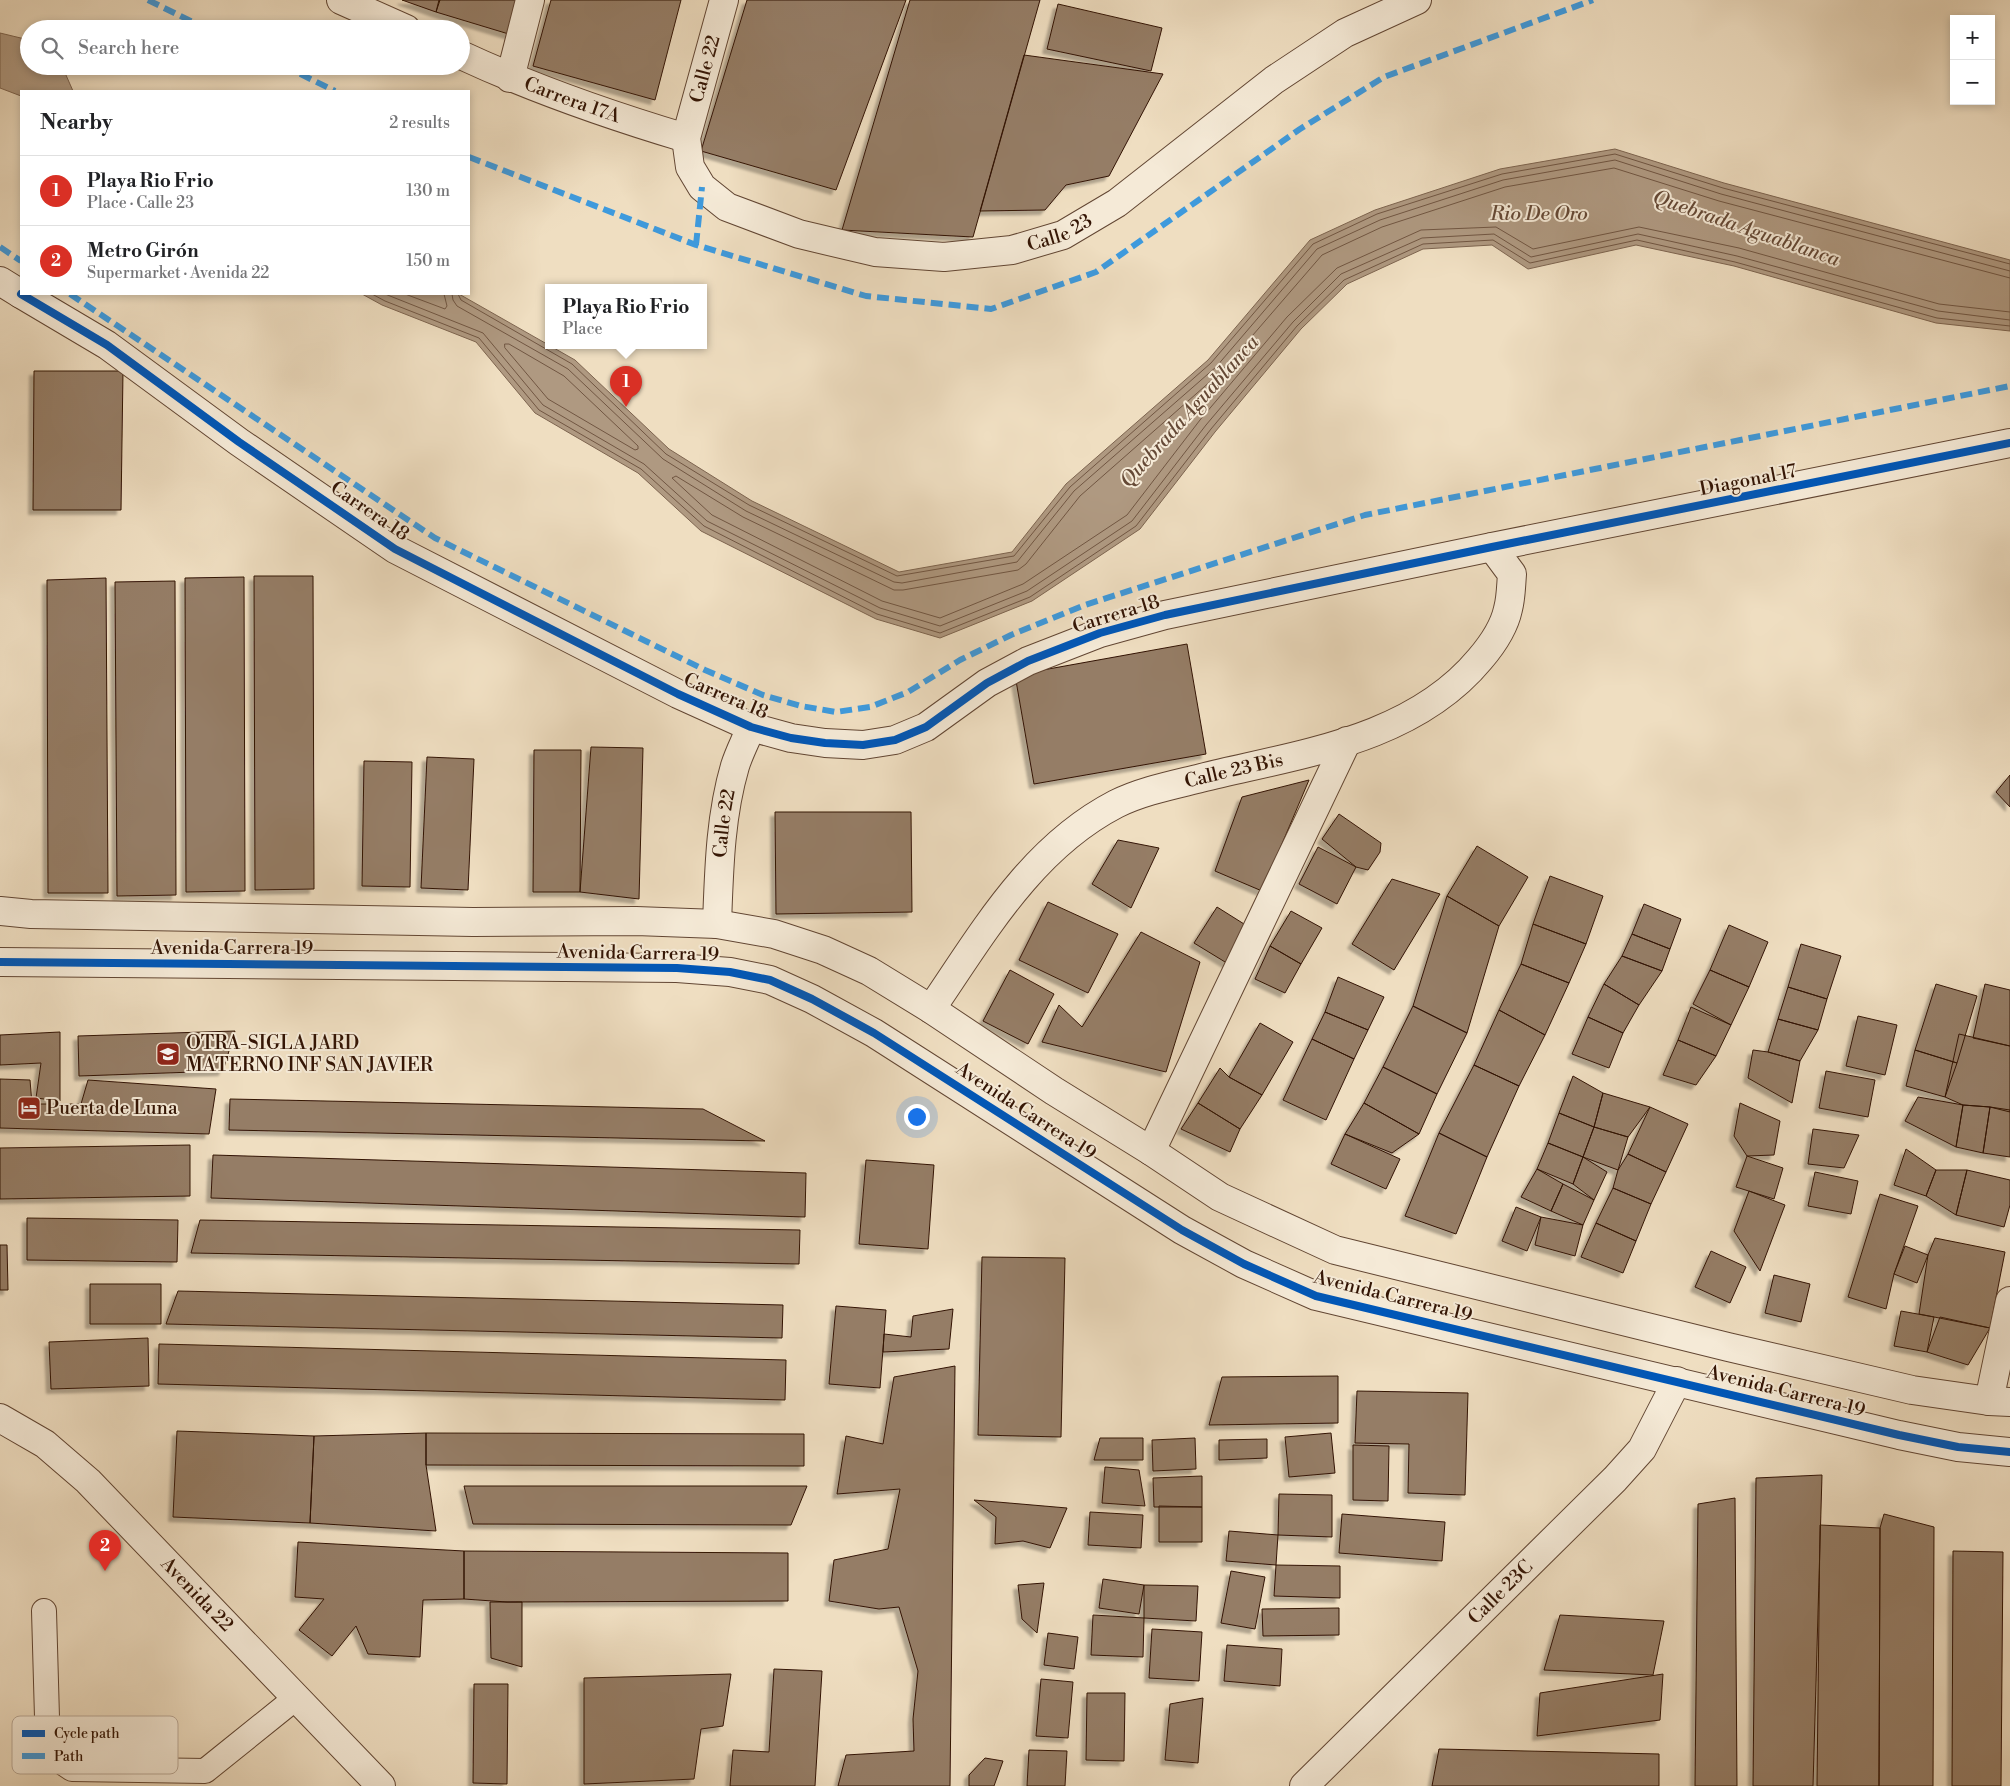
<!DOCTYPE html>
<html lang="en">
<head>
<meta charset="utf-8">
<style>
  :root { --surface:#fff; --page:#f2f2f2; --text:#202124; --muted:#757577; --line:#e0e0e0; --accent:#d93025 }
  body { margin:0; font-family:"Libre Bodoni",serif; background:var(--page); color:var(--text) }
  .controls { position:absolute; right:15px; top:15px; display:grid; overflow:hidden; border-radius:0px; box-shadow:0 2px 8px #0003 }
  .controls button { width:45px; height:45px; display:grid; place-items:center; padding:0; border:0; border-bottom:1px solid var(--line); background:var(--surface); color:var(--text); font:25px sans-serif }
  .you { position:absolute; left:916px; top:1116px; width:18px; height:18px; margin:-12px; border:4px solid #fff; border-radius:50%; background:#1a73e8; box-shadow:0 0 0 8px #1a73e833 }
  .badge { display:grid; place-items:center; width:32px; height:32px; border-radius:50%; background:var(--accent); color:#fff; font-size:16px; font-weight:700 }
  .pin { position:absolute; translate:-50% -41px; filter:drop-shadow(0 1px 2px #0008) }
  .pin::after { content:''; position:absolute; top:26px; width:18px; height:15px; background:inherit; clip-path:polygon(0 0,100% 0,50% 100%) }
  .popup { position:absolute; left:545px; top:284px; width:162px; height:65px; box-sizing:border-box; display:grid; place-content:center; border-radius:0px; background:var(--surface); filter:drop-shadow(0 1px 4px #0005); font-size:16px; white-space:nowrap; color:var(--muted) }
  .popup b { font-size:19px; color:var(--text) }
  .popup::after { content:''; position:absolute; left:50%; top:100%; margin-left:-10px; border:10px solid transparent; border-top-color:var(--surface) }
  .list { margin:0; padding:0; list-style:none }
  h2 { display:flex; justify-content:space-between; align-items:center; height:65px; margin:0; padding:0 20px; font-size:21px }
  h2 small { font-size:16px; font-weight:400; color:var(--muted) }
  .list li { display:grid; grid-template-columns:32px 1fr auto; gap:15px; align-items:center; box-sizing:border-box; height:70px; padding:0 20px; border-top:1px solid var(--line) }
  .list b { display:block; font-size:19px; white-space:nowrap }
  .list p { margin:0; font-size:16px; white-space:nowrap; color:var(--muted) }
  .list em { font-size:16px; font-style:normal; color:var(--muted) }
  .icon { flex:none; width:28px; height:28px; fill:none; stroke:currentColor; stroke-width:2; stroke-linecap:round; stroke-linejoin:round }
  .map { position:relative; flex:none; width:2010px; height:1786px; overflow:hidden }
  .search { position:absolute; background:var(--surface); box-shadow:0 2px 8px #0003; left:20px; top:20px; width:450px; height:55px; display:flex; align-items:center; gap:12px; box-sizing:border-box; padding:0 18px; border-radius:28px; color:var(--muted); font-size:19px }
  .panel { position:absolute; background:var(--surface); box-shadow:0 2px 8px #0003; left:20px; top:90px; width:450px; height:205px; border-radius:0px }
  .map>svg:first-child { display:block }
  .water { fill:#af9981; stroke:#7d644f }
  .lines { fill:none; stroke-linecap:round; stroke-linejoin:round }
  .shore { stroke:#715642; stroke-width:1 }
  .building { fill:#957d66; stroke:#331404; filter:url(#shadow) }
  .service-casing { stroke:#624633; stroke-width:26 }
  .minor-casing { stroke:#624633; stroke-width:30 }
  .tertiary-casing { stroke:#624633; stroke-width:30 }
  .service { stroke:#f5ead7; stroke-width:24 }
  .minor { stroke:#f5ead7; stroke-width:28 }
  .tertiary { stroke:#f5ead7; stroke-width:28 }
  .quiet { stroke:#3e9add; stroke-width:6; stroke-dasharray:12 6; stroke-linecap:butt }
  .cycleway-casing { stroke:#f5ead7; stroke-width:11 }
  .cycleway { stroke:#0057b8; stroke-width:8 }
  .labels { text-anchor:middle; dominant-baseline:central; stroke-width:4; stroke-linejoin:round; paint-order:stroke }
  .street-label { font-size:19px; fill:#331404; stroke:#f5ead7 }
  .poi-label { font-size:19px; fill:#331404; stroke:#f5ead7; text-anchor:start }
  .water-label { font-size:20px; font-style:italic; fill:#654936; stroke:#f5ead7 }
  .key { fill:#f5ead7; stroke:#bbaa98; stroke-width:1 }
  .key-label { font-size:14px; fill:#331404 }
</style>
</head>
<body>
<div class="map">
<svg width="2010" height="1786" viewBox="0 0 2010 1786">
  <defs>
    <filter id="shadow"><feDropShadow dx="-4.5" dy="4.5" stdDeviation="1" flood-color="#0004"/></filter>
  </defs>
  <rect width="100%" height="100%" fill="#efdec1"/>
  <filter id="stains"><feTurbulence type="fractalNoise" baseFrequency=".004" numOctaves="4"/><feColorMatrix values="0 0 0 0 .2 0 0 0 0 .09 0 0 0 0 .02 0 0 0 .5 -.17"/></filter>
  <radialGradient id="worn" r=".72"><stop offset=".6" stop-color="#630" stop-opacity="0"/><stop offset="1" stop-color="#630" stop-opacity=".3"/></radialGradient>
  <path class="water" d="M0,33L29,40V66H62L73,91H21V96L0,88Z
    M1615,149L1724,183L2010,260V331L1936,323L1734,266L1636,245L1528,269L1492,245L1423,249L1347,284L1301,329L1215,432L1140,529L1032,601L940,638L876,619L701,531L638,473L535,413L476,342L382,305L362,294H459L575,360L669,449L752,501L899,572L1012,552L1066,484L1208,360L1310,240L1375,210L1500,169Z"/>
  <g class="lines">
    <path class="shore" d="M2010,278L1719,201L1614,168L1505,187L1382,227L1322,255L1221,372L1080,496L1026,564L1018,570L903,590H894L743,517L676,476L672,478L712,515L882,601L940,618L1023,584L1127,515L1200,420L1287,317L1337,268L1421,230L1496,227L1533,249L1639,227L1739,248L1939,304L2010,312
      M372,294L385,301L479,338L539,410L641,469L704,526L877,614L940,633L1030,597L1136,526L1211,429L1297,326L1344,280L1423,244L1493,240L1530,263L1637,240L1735,262L1937,318L2010,326
      M385,294L483,333L543,405L644,464L707,521L880,608L940,626L1027,591L1132,521L1206,425L1293,322L1341,274L1422,238L1494,234L1531,257L1638,234L1737,256L1938,311L2010,320
      M405,294L445,309L447,306L444,294
      M452,294L453,300L457,306L568,369L663,459L746,511L894,582L902,583L1017,562L1074,491L1216,367L1317,249L1380,220L1503,180L1615,160L1721,194L2010,271
      M458,294L461,300L572,364L666,454L749,505L897,576L1014,556L1070,487L1211,363L1313,244L1377,214L1502,174L1615,154L1723,188L2010,264
      M505,344H509L564,376L638,446V449L635,450L548,399L505,348Z"/>
  </g>
  <path class="building" d="M402,0H440L436,12Z
    M439,0H521L512,35L436,12Z
    M551,0H681L655,100L533,66Z
    M747,0H906L836,190L701,151Z
    M910,0H1040L973,237L842,230Z
    M1058,4L1162,28L1151,71L1047,49Z
    M1024,55L1163,74L1109,176L1066,185L1045,210L980,211Z
    M34,371H123L121,510H33Z
    M254,576H313L314,889L255,890Z
    M244,577L245,891L186,892L185,578Z
    M106,578L108,893H48L47,580Z
    M175,581L176,895L117,896L115,582Z
    M1187,644L1206,754L1034,784L1015,675Z
    M591,747L643,748L639,899L580,892Z
    M534,750H581L580,892H533Z
    M427,757L474,759L468,890L421,888Z
    M364,761L412,762L410,887L362,886Z
    M2010,775V807L1996,792Z
    M1309,780L1262,891L1215,871L1242,797Z
    M775,812H911L912,912L776,914Z
    M1339,814L1381,843L1380,852L1368,870L1356,867L1322,839Z
    M1118,840L1159,848L1131,908L1092,884Z
    M1477,846L1528,877L1499,926L1447,896Z
    M1318,847L1356,867L1337,904L1299,884Z
    M1550,876L1603,896L1586,944L1533,924Z
    M1392,879L1440,894L1394,970L1352,944Z
    M1447,896L1499,926L1467,1033L1413,1006Z
    M1048,902L1118,934L1088,993L1019,960Z
    M1644,904L1681,919L1670,949L1632,934Z
    M1217,907L1252,929L1230,965L1194,943Z
    M1291,911L1322,928L1301,964L1270,946Z
    M1533,924L1586,944L1569,983L1521,964Z
    M1729,925L1768,942L1749,987L1710,970Z
    M1141,932L1200,962L1166,1072L1042,1042L1059,1005L1082,1027Z
    M1632,934L1670,949L1662,971L1622,956Z
    M1801,944L1841,956L1827,999L1788,987Z
    M1270,946L1301,964L1285,993L1255,979Z
    M1622,956L1662,971L1639,1005L1604,984Z
    M1521,964L1569,983L1545,1035L1499,1010Z
    M1010,970L1054,994L1028,1044L983,1021Z
    M1710,970L1749,987L1731,1025L1693,1004Z
    M1338,977L1384,997L1368,1030L1325,1012Z
    M1604,984L1639,1005L1623,1033L1588,1017Z
    M1936,984L1977,996L1957,1063L1915,1050Z
    M1985,984L2010,990V1046L1973,1038Z
    M1788,987L1827,999L1818,1030L1778,1019Z
    M1413,1006L1467,1033L1437,1094L1383,1067Z
    M1691,1007L1731,1025L1716,1056L1678,1040Z
    M1499,1010L1545,1035L1519,1086L1474,1065Z
    M1325,1012L1368,1030L1354,1059L1312,1039Z
    M1858,1016L1897,1025L1885,1075L1846,1066Z
    M1588,1017L1623,1033L1609,1068L1572,1054Z
    M1778,1019L1818,1030L1800,1061L1768,1052Z
    M1260,1023L1293,1042L1262,1095L1229,1077Z
    M235,1031L223,1071L79,1076L78,1036Z
    M60,1032V1101L36,1098L41,1063L0,1065V1035Z
    M1959,1034L2010,1046V1112L1990,1107L1963,1105L1945,1097Z
    M1312,1039L1354,1059L1326,1120L1283,1100Z
    M1678,1040L1716,1056L1696,1085L1663,1075Z
    M1753,1050L1768,1052L1800,1061L1792,1103L1748,1078Z
    M1915,1050L1957,1063L1945,1097L1906,1086Z
    M1474,1065L1519,1086L1487,1157L1439,1133Z
    M1383,1067L1437,1094L1419,1134L1364,1103Z
    M1220,1068L1229,1077L1262,1095L1240,1129L1198,1103Z
    M1826,1071L1875,1080L1868,1117L1819,1108Z
    M1573,1076L1603,1093L1594,1127L1559,1113Z
    M0,1079L30,1080L32,1104H81L88,1080L216,1089L209,1134L0,1128Z
    M1603,1093L1650,1107L1628,1137L1594,1127Z
    M1918,1097L1963,1105L1956,1147L1905,1121Z
    M230,1099L703,1109L765,1141L229,1130Z
    M1198,1103L1240,1129L1230,1152L1181,1129Z
    M1364,1103L1419,1134L1392,1153L1345,1134Z
    M1740,1103L1780,1121L1774,1155L1747,1156L1734,1136Z
    M1963,1105L1990,1107L1983,1153L1956,1147Z
    M1650,1107L1688,1124L1666,1172L1628,1154Z
    M1990,1107L2010,1110V1157L1983,1153Z
    M1559,1113L1594,1127L1583,1157L1548,1143Z
    M1594,1127L1628,1137L1618,1170L1583,1157Z
    M1813,1129L1859,1135L1844,1168L1808,1164Z
    M1439,1133L1487,1157L1456,1234L1405,1216Z
    M1345,1134L1400,1159L1386,1189L1331,1164Z
    M1548,1143L1583,1157L1573,1184L1537,1169Z
    M190,1145V1196L0,1199V1148Z
    M1906,1149L1936,1170L1926,1196L1894,1185Z
    M1628,1154L1666,1172L1651,1204L1613,1188L1618,1170Z
    M213,1155L806,1173L805,1217L211,1198Z
    M1747,1156L1783,1168L1774,1199L1736,1187Z
    M1583,1157L1607,1172L1594,1200L1573,1184Z
    M866,1160L934,1165L928,1249L859,1244Z
    M1537,1169L1563,1184L1551,1211L1521,1197Z
    M1936,1170H1967L1956,1215L1926,1196Z
    M1967,1170L2010,1180V1205L2004,1227L1956,1215Z
    M1815,1172L1858,1181L1851,1214L1808,1206Z
    M1563,1184L1594,1200L1583,1225L1551,1211Z
    M1613,1188L1651,1204L1636,1241L1596,1223Z
    M1749,1191L1785,1205L1760,1271L1734,1231Z
    M1880,1194L1918,1206L1894,1274L1886,1309L1848,1297Z
    M1516,1207L1541,1217L1527,1251L1502,1241Z
    M1541,1217L1583,1225L1575,1256L1535,1245Z
    M27,1218L178,1220L177,1262L27,1260Z
    M200,1220L800,1230L799,1264L191,1253Z
    M1596,1223L1636,1241L1623,1273L1581,1257Z
    M1935,1238L2005,1252L1990,1328L1919,1314L1928,1255Z
    M0,1245H7L8,1290H0Z
    M1905,1246L1928,1255L1917,1283L1894,1274Z
    M1711,1251L1746,1267L1730,1303L1695,1287Z
    M982,1257L1065,1258L1061,1437L978,1435Z
    M1774,1275L1810,1284L1801,1322L1765,1313Z
    M90,1284H161V1324H90Z
    M178,1291L783,1305L782,1338L166,1324Z
    M836,1306L886,1310L880,1388L829,1384Z
    M953,1309L949,1349L883,1352L884,1334L911,1337L913,1316Z
    M1901,1311L1934,1317L1927,1352L1894,1346Z
    M1940,1317L1990,1328L1968,1365L1927,1352Z
    M148,1338L149,1386L51,1389L49,1342Z
    M159,1344L786,1360L785,1400L158,1384Z
    M955,1366L950,1786H838L846,1755L914,1751L913,1719L918,1671L899,1607L879,1609L829,1601L834,1560L888,1549L900,1489L837,1494L846,1436L883,1444L894,1377Z
    M1338,1376V1423L1209,1425L1222,1377Z
    M1357,1391L1468,1393L1465,1495L1408,1493L1409,1444L1355,1443Z
    M177,1431L314,1436L310,1523L173,1517Z
    M426,1433V1465L436,1531L310,1523L314,1436Z
    M426,1433L804,1434V1466L426,1465Z
    M1331,1433L1335,1473L1289,1477L1285,1437Z
    M1100,1438H1143V1460H1094Z
    M1195,1438L1196,1469L1153,1471L1152,1440Z
    M1267,1439V1458L1219,1460V1440Z
    M1353,1445L1389,1446L1388,1501L1353,1500Z
    M1105,1467L1139,1470L1145,1506L1102,1503Z
    M1822,1475L1813,1786H1753L1756,1478Z
    M1202,1476V1507H1154L1153,1478Z
    M464,1486H807L791,1525L473,1524Z
    M1279,1494L1332,1495V1537L1278,1535Z
    M1735,1498L1737,1786H1695L1698,1504Z
    M974,1500L1067,1508L1050,1548L1023,1541L995,1544L996,1517Z
    M1159,1506L1202,1507V1542H1159Z
    M1090,1512L1143,1515L1141,1548L1088,1545Z
    M1342,1514L1445,1522L1442,1561L1339,1553Z
    M1884,1514L1934,1527L1933,1786H1879L1880,1528Z
    M1820,1525L1880,1528L1879,1786H1817Z
    M1229,1531L1278,1535L1276,1565L1226,1561Z
    M298,1542L464,1551V1599L423,1600L420,1657L368,1654L356,1626L332,1656L299,1630L324,1599L295,1597Z
    M464,1551L788,1553V1601L507,1602L464,1599Z
    M1953,1551L2003,1552L2001,1786H1952Z
    M1276,1565L1340,1566V1598L1274,1596Z
    M1231,1571L1265,1577L1255,1629L1221,1623Z
    M1103,1579L1144,1585L1139,1614L1099,1608Z
    M1044,1583L1037,1633L1022,1619L1018,1585Z
    M1144,1585L1198,1586L1196,1621L1144,1618Z
    M490,1602H522V1667L491,1658Z
    M1339,1608V1635L1263,1636L1262,1609Z
    M1093,1615L1144,1618L1143,1657L1091,1655Z
    M1560,1615L1664,1621L1653,1675L1544,1670Z
    M1152,1629L1202,1632L1199,1681L1149,1678Z
    M1048,1633L1078,1637L1074,1669L1044,1665Z
    M1227,1645L1282,1649L1280,1686L1224,1681Z
    M774,1669L822,1671L815,1786H730L733,1750L769,1752Z
    M731,1674L723,1726L701,1729L694,1779L584,1784V1678Z
    M1663,1674L1660,1720L1537,1736L1540,1693Z
    M1041,1679L1073,1682L1068,1738L1036,1736Z
    M474,1684H508L507,1784L473,1783Z
    M1087,1693H1125L1124,1761L1086,1760Z
    M1203,1698L1198,1763L1165,1760L1170,1704Z
    M1439,1749L1659,1754V1786H1432Z
    M1029,1750L1067,1751L1065,1786H1027Z
    M985,1758L1003,1761L994,1786H969V1775Z"/>
  <g class="lines">
    <g class="service-casing">
      <path id="service" d="M44,1611L48,1753L72,1769L205,1771L297,1697"/>
    </g>
    <g class="minor-casing">
      <g id="minor">
        <path d="M341,0L406,29"/>
        <path id="s1" d="M724,0L686,138L690,167L702,187L727,207L799,234L875,252L944,257L1012,250L1063,235L1117,203L1274,80L1345,33L1417,0"/>
        <path id="s2" d="M461,55C534,89 609,115 686,138"/>
        <path d="M510,78L530,0"/>
        <path d="M0,281L21,294"/>
        <path d="M21,294L107,345L239,442L395,549L678,694L751,727L791,738L825,743L863,745L895,740L926,727L987,683L1028,661L1100,633L1165,615L1492,547L2010,443"/>
        <path id="s3" d="M717,924C719,871 720,817 735,766C739,753 746,740 751,727"/>
        <path id="s4" d="M931,1009C983,933 1031,848 1116,804C1142,791 1173,785 1201,778C1298,754 1412,741 1480,659C1492,645 1504,628 1508,609C1511,598 1511,586 1512,574L1492,547"/>
        <path d="M1151,1151L1347,741"/>
        <path d="M1989,1401L2010,1301"/>
        <path id="s5" d="M0,1418L45,1444L88,1481L381,1786"/>
        <path id="s6" d="M1304,1786L1615,1479L1642,1449L1677,1381"/>
      </g>
    </g>
    <g class="tertiary-casing">
      <path id="tertiary" d="M0,911L31,914L473,922L636,921L717,924L774,934L823,950L869,971L931,1009L1054,1091L1151,1151L1220,1197L1335,1250L1728,1347L1912,1390L1989,1401L2010,1402
        M0,962L677,968L730,972L770,980L812,999L874,1033L1182,1230L1244,1264L1316,1296L1899,1435L1958,1447L2010,1452"/>
    </g>
    <use href="#service" class="service"/>
    <use href="#minor" class="minor"/>
    <use href="#tertiary" class="tertiary"/>
    <path class="quiet" d="M148,0L207,29
      M284,66L335,91
      M469,157L696,245L866,296L991,309L1096,272L1300,129L1384,77L1593,0
      M696,245L702,187
      M0,247L21,261
      M70,294L435,538L705,670L763,695L801,706L836,712L870,707L908,692L960,660L1011,635L1085,605L1365,515L2010,386"/>
    <g class="cycleway-casing">
      <path id="cycleway" d="M21,294L107,345L239,442L395,549L678,694L751,727L791,738L825,743L863,745L895,740L926,727L987,683L1028,661L1100,633L1165,615L1492,547L2010,443
        M0,962L677,968L730,972L770,980L812,999L874,1033L1182,1230L1244,1264L1316,1296L1899,1435L1958,1447L2010,1452"/>
    </g>
    <use href="#cycleway" class="cycleway"/>
  </g>
  <defs>
    <g id="school-square" transform="scale(1.25)"><rect x="-9" y="-9" width="18" height="18" rx="4" fill="#8f2418" stroke="#f5ead7"/><path d="M0-5L7-2L0 1L-7-2ZM-4 1L0 2.5L4 1V4Q0 6-4 4Z" fill="#fff"/></g>
    <g id="hotel-square" transform="scale(1.25)"><rect x="-9" y="-9" width="18" height="18" rx="4" fill="#8f2418" stroke="#f5ead7"/><path d="M-6-4.5h1.5V1H6V5H4.5V3h-9V5H-6ZM-4 0a1.8 1.8 0 1 1 3.6 0ZM.5 0V-2.5h3Q6-2.5 6 0Z" fill="#fff"/></g>
  </defs>
  <g fill-rule="evenodd">
    <use href="#school-square" x="168" y="1054"/>
    <use href="#hotel-square" x="29" y="1108"/>
  </g>
  <g class="labels">
    <g class="street-label">
      <text transform="translate(705 69) rotate(-75)">Calle 22</text>
      <text stroke="none"><textPath href="#s2" startOffset="120">Carrera 17A</textPath></text>
      <text stroke="none"><textPath href="#s1" startOffset="571">Calle 23</textPath></text>
      <text transform="translate(1748 480) rotate(-11)">Diagonal 17</text>
      <text transform="translate(370 511) rotate(34)">Carrera 18</text>
      <text transform="translate(1116 614) rotate(-17)">Carrera 18</text>
      <text transform="translate(726 696) rotate(23)">Carrera 18</text>
      <text stroke="none"><textPath href="#s4" startOffset="402">Calle 23 Bis</textPath></text>
      <text stroke="none"><textPath href="#s3" startOffset="101">Calle 22</textPath></text>
      <text x="232" y="948">Avenida Carrera 19</text>
      <text transform="translate(638 953) rotate(1)">Avenida Carrera 19</text>
      <text transform="translate(1026 1111) rotate(33)">Avenida Carrera 19</text>
      <text transform="translate(1393 1296) rotate(14)">Avenida Carrera 19</text>
      <text transform="translate(1786 1391) rotate(14)">Avenida Carrera 19</text>
      <text stroke="none"><textPath href="#s6" startOffset="276">Calle 23C</textPath></text>
      <text stroke="none"><textPath href="#s5" startOffset="266">Avenida 22</textPath></text>
    </g>
    <g class="poi-label">
      <text x="186" y="1043">OTRA-SIGLA JARD<tspan x="186" dy="22">MATERNO INF SAN JAVIER</tspan></text>
      <text x="46" y="1108">Puerta de Luna</text>
    </g>
    <g class="water-label">
      <text x="1539" y="214">Rio De Oro</text>
      <text transform="translate(1746 229) rotate(19)">Quebrada Aguablanca</text>
      <text transform="translate(1190 412) rotate(-48)">Quebrada Aguablanca</text>
    </g>
  </g>
  <rect x="12" y="1716" width="166" height="58" rx="8" class="key"/>
  <rect x="22" y="1730" width="23" height="7" fill="#0057b8"/>
  <rect x="22" y="1753" width="23" height="6" fill="#3e9add"/>
  <g class="key-label">
    <text x="54" y="1738">Cycle path</text>
    <text x="54" y="1761">Path</text>
  </g>
  <rect width="100%" height="100%" filter="url(#stains)"/>
  <rect width="100%" height="100%" fill="url(#worn)"/>
</svg>
<div class="controls">
<button>+</button>
<button>−</button>
</div>
<div class="you"></div>
<div class="pin badge" style="left:626px;top:407px">1</div>
<div class="popup"><b>Playa Rio Frio</b>Place</div>
<div class="pin badge" style="left:105px;top:1571px">2</div>
<div class="search"><svg class="icon" aria-label="search" viewBox="0 0 24 24"><circle cx="10" cy="10" r="6"/><path d="M15 15l6 6"/></svg>Search here</div>
<section class="panel">
<h2>Nearby<small>2 results</small></h2>
<ul class="list">
<li><span class="badge">1</span><div><b>Playa Rio Frio</b><p>Place · Calle 23</p></div><em>130 m</em></li>
<li><span class="badge">2</span><div><b>Metro Girón</b><p>Supermarket · Avenida 22</p></div><em>150 m</em></li>
</ul>
</section>
</div>
</body>
</html>
